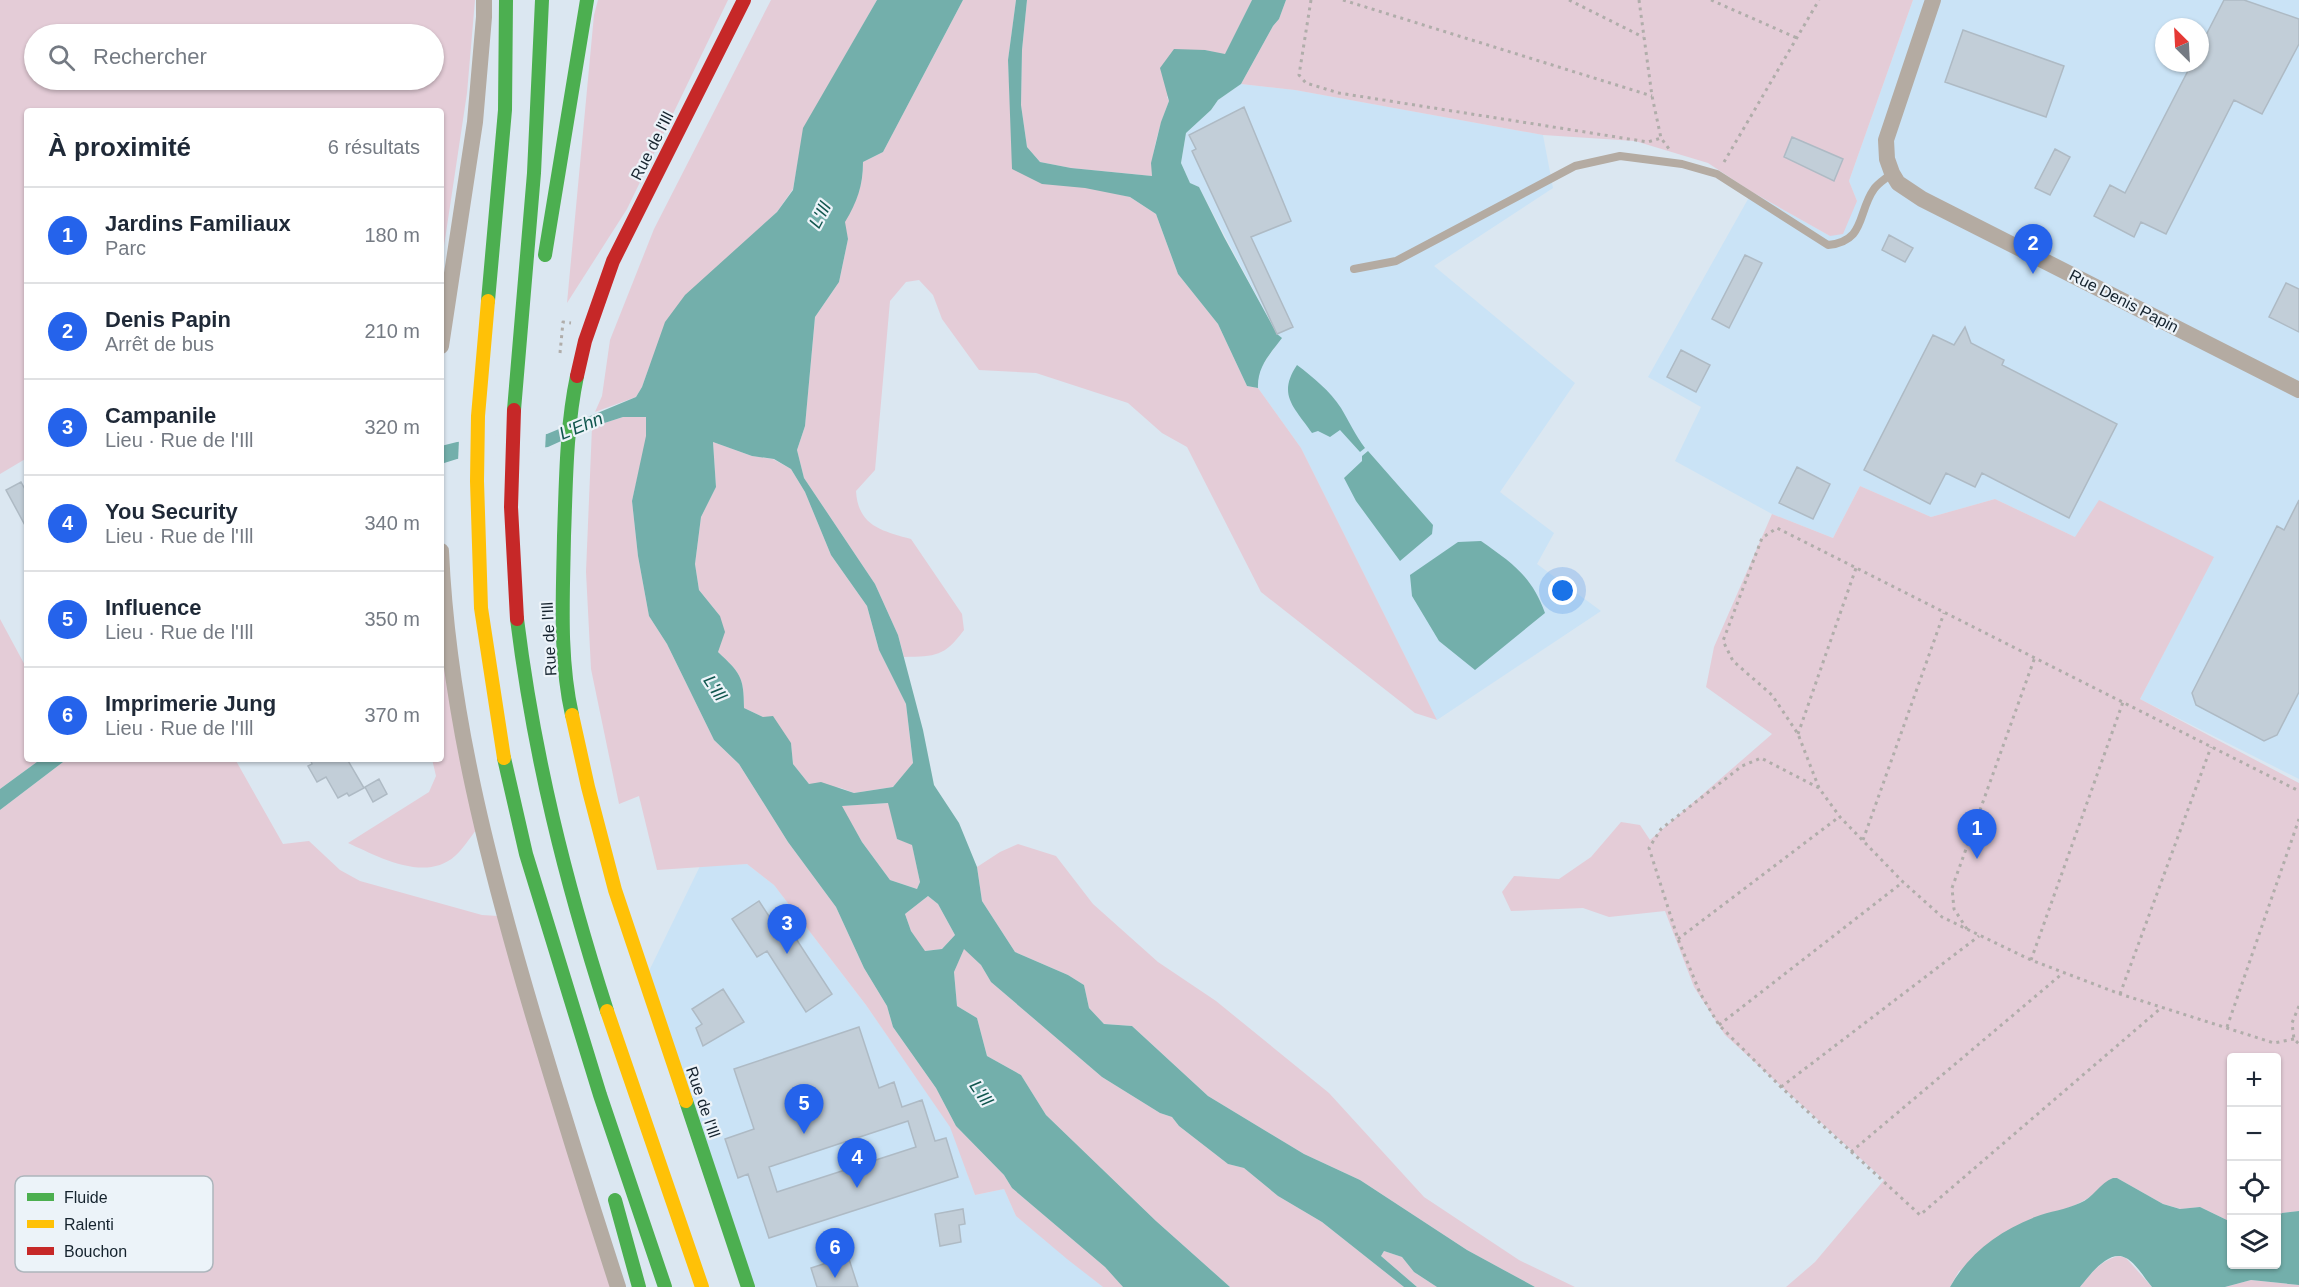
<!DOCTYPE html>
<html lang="fr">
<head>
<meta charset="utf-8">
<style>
  :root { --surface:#fff; --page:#f6f6f7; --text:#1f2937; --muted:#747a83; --line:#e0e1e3; --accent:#2563eb }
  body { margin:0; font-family:Arial,sans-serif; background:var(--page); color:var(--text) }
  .controls { position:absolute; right:18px; bottom:18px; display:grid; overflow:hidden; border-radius:6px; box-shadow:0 2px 4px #0004 }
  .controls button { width:54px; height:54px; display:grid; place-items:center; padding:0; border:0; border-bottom:2px solid var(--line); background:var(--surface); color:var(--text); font:30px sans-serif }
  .compass { position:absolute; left:2155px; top:18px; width:54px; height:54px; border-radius:50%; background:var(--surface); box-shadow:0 2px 4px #0004; rotate:336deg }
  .you { position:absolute; left:1563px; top:591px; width:21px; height:21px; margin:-15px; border:4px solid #fff; border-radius:50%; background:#1a73e8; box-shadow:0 0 0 9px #1a73e833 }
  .badge { display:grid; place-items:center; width:39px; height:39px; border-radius:50%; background:var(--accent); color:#fff; font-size:20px; font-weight:700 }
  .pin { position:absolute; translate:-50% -50px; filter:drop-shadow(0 2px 3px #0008) }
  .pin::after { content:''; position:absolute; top:32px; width:21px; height:18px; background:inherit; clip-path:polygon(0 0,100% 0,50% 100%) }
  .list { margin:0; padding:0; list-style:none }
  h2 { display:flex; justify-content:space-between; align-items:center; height:78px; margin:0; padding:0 24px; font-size:26px }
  h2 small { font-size:20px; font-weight:400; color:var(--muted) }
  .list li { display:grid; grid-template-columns:39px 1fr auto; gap:18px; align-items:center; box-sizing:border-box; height:96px; padding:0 24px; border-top:2px solid var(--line) }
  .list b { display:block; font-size:22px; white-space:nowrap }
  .list p { margin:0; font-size:20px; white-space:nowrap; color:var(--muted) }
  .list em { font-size:20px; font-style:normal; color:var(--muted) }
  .icon { flex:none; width:33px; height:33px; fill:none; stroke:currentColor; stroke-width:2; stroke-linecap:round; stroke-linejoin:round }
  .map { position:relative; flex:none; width:2299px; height:1287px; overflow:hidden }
  .search { position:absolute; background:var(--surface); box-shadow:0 2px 4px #0004; left:24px; top:24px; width:420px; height:66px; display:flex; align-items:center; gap:15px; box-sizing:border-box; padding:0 21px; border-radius:33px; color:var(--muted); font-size:22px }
  .panel { position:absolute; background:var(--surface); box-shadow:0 2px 4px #0004; left:24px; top:108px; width:420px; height:654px; border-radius:6px }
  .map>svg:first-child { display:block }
  .built { fill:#cae3f6; fill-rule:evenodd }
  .green { fill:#e4ccd7; fill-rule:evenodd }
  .water { fill:#73afab; fill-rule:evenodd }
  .pier { fill:#dbe7f1 }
  .building { fill:#c2ced8; stroke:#aebac4; stroke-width:1.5; fill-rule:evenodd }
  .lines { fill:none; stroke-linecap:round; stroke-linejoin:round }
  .path { stroke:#b0adaa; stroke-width:3; stroke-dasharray:3 4.5; stroke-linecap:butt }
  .lane { stroke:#b4aba2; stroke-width:8 }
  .street { stroke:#b4aba2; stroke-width:16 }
  .fast { stroke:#4caf50; stroke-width:14 }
  .slow { stroke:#ffc107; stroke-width:14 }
  .jam { stroke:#c62828; stroke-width:14 }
  .labels { text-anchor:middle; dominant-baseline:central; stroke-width:4.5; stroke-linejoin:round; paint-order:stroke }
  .street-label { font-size:16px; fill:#15232e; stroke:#ecf3f9 }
  .water-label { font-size:18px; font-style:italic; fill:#10564e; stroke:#ecf3f9 }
  .key { fill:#ecf3f9; stroke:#acb5bc; stroke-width:1.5 }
  .key-label { font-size:16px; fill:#15232e }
</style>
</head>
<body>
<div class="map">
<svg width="2299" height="1287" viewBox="0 0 2299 1287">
  <rect width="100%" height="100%" fill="#dbe7f1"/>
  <path class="built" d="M1913,0H2299V779L2140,699L2213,557L2075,537L1995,499L1931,517L1860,486L1833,538L1772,514L1675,461L1701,407L1648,377L1752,192L1830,236L1857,201L1849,181ZM2164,27H2200V63H2164Z
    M1241,84L1295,90L1543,135L1553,188L1434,266L1575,383L1500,492L1554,533L1537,564L1601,611L1437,720L1301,448L1258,388L1257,377L1262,366L1281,338L1277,334L1199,187L1190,183L1181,163L1186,133L1211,110L1218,100Z
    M747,864L774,885L866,1005L951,1127L975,1195L1004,1189L1016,1216L1103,1287H752L649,971L700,866Z"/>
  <path class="green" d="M0,0H475L467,93L441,266V111H27V458L0,474ZM434,34V80H34V34Z
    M598,0H728L627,209L567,303L594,15Z
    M771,0H877L804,128L793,189L777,212L744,243L650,365L642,387L636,397L595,412L602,396L610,340L654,229Z
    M963,0H1016L1008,60L1013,169L1130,197L1156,214L1178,274L1218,324L1247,386L1258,388L1301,448L1437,720L1415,713L1261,592L1187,447L1162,433L1128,403L1036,373L979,370L942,319L933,295L919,280L906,282L890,301L875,470L856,491C858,526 882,531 911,539L962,614L964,630C944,657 936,656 904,657L898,635L875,584L804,478L797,450L805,426L815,317L839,282L848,239L844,222C857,202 863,186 863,162L883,152Z
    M1027,0H1252L1225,55L1205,50L1167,97L1169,101C1160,125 1151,151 1152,176L1071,168L1040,162L1027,147L1021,105L1022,50Z
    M1286,0H1913L1849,181L1857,201L1843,234L1830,236L1752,192L1708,163L1635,141L1543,135L1295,90L1241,84L1273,26L1279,19Z
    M623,417H646L647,436L632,501L638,556L649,616L667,644L714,740L739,764L788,842L836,907L864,968L887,1006L893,1027L936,1088L956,1126L1004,1175L1012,1188L1105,1267L1123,1287H1103L1067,1259L1016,1216L1004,1189L975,1195L950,1127L866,1005L774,885L747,864L657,870L639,796L619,804L591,669L586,572L592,427Z
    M713,442L752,456L773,459L791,469L805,492L831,555L867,606L879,650L906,704L913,764L893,787L854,793L841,788L809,784L793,764L791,743L763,717L744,708C744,676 740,673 718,652L720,616L699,590L695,564L701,517L716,487Z
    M1860,486L1931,517L1995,499L2075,537L2099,500L2214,557L2140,699L2299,783V1211L2282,1213L2277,1217L2276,1058H2232L2231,1222L2200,1207L2181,1209L2163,1204L2117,1178C2106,1180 2103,1187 2094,1194C2086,1200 2078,1204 2068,1208L1959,1271L1950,1287H1786L1815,1262L1884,1180L1725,1035L1694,987L1665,911L1609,917L1583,908L1511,911L1502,892L1514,876L1559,879L1591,857L1621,822L1640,825L1650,840L1772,734L1706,687L1714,647L1772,514L1833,538Z
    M0,619L27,669V759H41L0,789Z
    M441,623L476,830C469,839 463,849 455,856C425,883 377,856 348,843L429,792L436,776L432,759H441Z
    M67,759H235L283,844L309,841L340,870L360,881L482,915L498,916L614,1287H0V810Z
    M889,803L897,839L912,844L920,882L917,889L890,880L862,842L841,806Z
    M1018,844L1056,856L1093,904L1158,962L1216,1001L1329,1093L1424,1197L1519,1260L1575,1287H1535L1467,1250L1360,1180L1304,1154L1208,1096L1132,1026L1104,1024L1089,1008L1084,985L1068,975L1015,952L982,901L977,867L1000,852Z
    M928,896L938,904L955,935L942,949L924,951L911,931L905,914Z
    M964,948L981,965L991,982L1102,1077L1160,1113L1172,1117L1179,1126L1228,1164L1244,1168L1278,1196L1322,1222L1404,1287H1230L1156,1221L1046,1115L1021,1075L987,1056L977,1018L957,1006L954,972Z
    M1384,1251L1402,1257L1414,1272L1437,1287H1417L1381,1256Z
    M2119,1256L2126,1258L2152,1287H2080C2091,1273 2101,1260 2119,1256Z
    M2251,1280L2299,1285V1287H2225Z"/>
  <path class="water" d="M877,0H963L883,152L863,162C863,186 857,202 845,222L848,239L839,282L815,317L805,426L797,450L804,478L875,584L898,635L923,730L934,785L959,823L977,867L982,901L1015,952L1068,975L1084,985L1089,1008L1104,1024L1132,1026L1208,1096L1304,1154L1360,1180L1467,1250L1535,1287H1437L1414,1272L1402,1257L1384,1251L1381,1256L1417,1287H1404L1322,1222L1278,1196L1244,1168L1228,1164L1179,1126L1172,1117L1160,1113L1102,1077L991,982L981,965L964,949L954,972L957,1006L977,1018L987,1056L1021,1075L1046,1115L1156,1221L1230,1287H1123L1105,1267L1012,1188L1004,1175L956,1126L936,1088L893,1027L887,1006L864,968L836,907L788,842L739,764L714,740L667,644L649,616L638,556L632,501L646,436V417H623L592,427L548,447L457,459L441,464V446L457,442L547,434L636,397L642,387L665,322L685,295L777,212L793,190L803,128ZM713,442L752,456L774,459L791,469L805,492L831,555L867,606L879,650L906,704L913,763L893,787L854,793L821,782L809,784L793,764L791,743L773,716L763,717L744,708C744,676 740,673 718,652L725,632L720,616L699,590L695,564L701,517L716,487ZM888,803L897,839L912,845L920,882L917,889L890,880L862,842L842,806ZM928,896L938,904L955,935L942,949L925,951L911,931L905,914Z
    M1016,0H1027L1022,50L1021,105L1027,147L1040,162L1071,168L1152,176L1151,163L1161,122L1169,101L1160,68L1174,49L1205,50L1225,54L1252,0H1286L1279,19L1273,26L1241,84L1218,100L1211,110L1186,133L1181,163L1190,183L1199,187L1224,237L1277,334L1282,338C1270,354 1257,367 1258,388L1247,386L1218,324L1178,274L1156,214L1130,197L1085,188L1042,184L1012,169L1008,60Z
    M1297,365C1313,377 1330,391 1341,408C1349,421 1355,435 1365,448L1360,452L1340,430L1330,437L1318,431L1312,433C1294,407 1277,395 1297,365Z
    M1368,451L1433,525L1432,534L1400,561L1356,501L1344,478L1362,461V456Z
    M1481,541C1512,563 1532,576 1545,613L1475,670L1439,641L1412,596L1410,575L1458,542Z
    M41,759H67L0,810V789Z
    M2113,1178H2117L2163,1204L2180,1209L2200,1207L2231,1222L2232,1264H2276L2277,1217L2282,1213L2299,1211V1285L2251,1280L2225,1287H2152C2145,1279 2136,1263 2126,1258C2109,1248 2089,1276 2080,1287H1950C1969,1253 1999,1231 2035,1217C2050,1211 2065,1210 2080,1203C2093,1198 2100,1183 2113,1178Z"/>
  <path class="pier" d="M546,431L545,451L458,462L459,439Z"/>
  <path class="building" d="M2224,0H2244L2299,19V44L2262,114L2234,100L2166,234L2141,222L2134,237L2094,216L2110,185L2125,193L2192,63H2200V47Z
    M1963,30L2064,66L2046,117L1945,82Z
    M1244,107L1291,221L1251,237L1293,327L1277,334L1192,151L1196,149L1189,135Z
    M1792,137L1843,159L1834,181L1784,157Z
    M2055,149L2070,157L2050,195L2035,188Z
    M1889,235L1913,248L1905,262L1882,250Z
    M1745,255L1762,263L1729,328L1712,319Z
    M2286,283L2299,289V332L2269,317Z
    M1965,327L1971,343L2004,360L2002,365L2117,424L2069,518L1982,473L1975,487L1946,473L1930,504L1864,470L1933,335L1954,345Z
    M1681,350L1710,365L1696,392L1667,377Z
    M1797,467L1830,484L1813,519L1779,503Z
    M21,482L27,493V529L6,490Z
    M2299,500V692L2277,735L2264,741L2196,705L2192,693L2277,526L2284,530Z
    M310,759H347L364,788L349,796L347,793L338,798L326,777L317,782L308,766L312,764Z
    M379,779L387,794L373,802L365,787Z
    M759,901L784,939L793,934L832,994L806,1012L767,951L757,957L732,919Z
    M723,989L744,1022L703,1046L696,1028L702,1024L692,1009Z
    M859,1027L879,1088L894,1082L902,1107L922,1100L935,1141L946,1138L958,1177L769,1238L748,1174L738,1178L725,1139L754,1129L734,1069ZM908,1121L916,1147L777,1192L769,1167Z
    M963,1209L965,1224L959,1225L961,1242L940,1246L935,1214Z
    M848,1256L858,1287H817L811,1268Z"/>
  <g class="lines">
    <path class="path" d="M1311,0L1299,75L1306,83L1339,93L1648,142L1661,138
      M1343,0L1652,96
      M1569,0L1643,37
      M1639,0L1652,96L1661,138L1669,149
      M1711,0L1797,38
      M1724,162L1819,0
      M560,353L563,322L571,323
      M1798,734L1856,568
      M1819,788L1761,758L1742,766L1661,829L1649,848L1678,939L1700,993L1719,1025L1781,1087L1920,1215L2161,1008
      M1863,840L1944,613
      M1967,929L1954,909L1952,888L2035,657
      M1678,939L1839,817
      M2031,960L2123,702
      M2120,994L2211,747
      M2299,1006L2292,1023L2294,1039L2299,1044
      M1719,1025L1903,882
      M2227,1027L2299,819
      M2294,1039L2274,1043L2120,994L2031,960L1942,917L1903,882L1840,817L1819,788L1798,734L1772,695L1733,661L1723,641L1762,538L1777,528L2299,791
      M1781,1087L1979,936
      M1851,1152L2063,973"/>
    <path class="lane" d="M1354,269L1396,261L1575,166L1620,156L1682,164L1717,174L1828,245C1866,241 1857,213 1874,189C1878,183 1887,178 1892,173"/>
    <path class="street" d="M1933,0L1886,140L1887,159L1892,173L1898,183L1922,199L2299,390
      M441,346L475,122L484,17V0
      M441,551C448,710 489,866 534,1018C561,1108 589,1198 618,1287"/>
    <path class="fast" d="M545,255L587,0
      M488,301L505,110L506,0
      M514,410L534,173L542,0
      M517,619C534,756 565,880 607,1011
      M572,715C559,657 563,596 564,536C566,483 566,428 577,376
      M504,758L526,854L600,1095L665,1287
      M686,1101L748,1287
      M615,1200L639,1287"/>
    <path class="slow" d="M488,301L478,416L477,481L481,608L504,758
      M572,715L588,787L615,890L686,1101
      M607,1011L702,1287"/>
    <path class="jam" d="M577,376L585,341L613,261L744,0
      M514,410L511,507L517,619"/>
  </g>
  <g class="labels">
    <g class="street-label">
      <text transform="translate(652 146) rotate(-63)">Rue de l'Ill</text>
      <text transform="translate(2124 301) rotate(27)">Rue Denis Papin</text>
      <text transform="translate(549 639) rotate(-93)">Rue de l'Ill</text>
      <text transform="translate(703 1102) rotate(71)">Rue de l'Ill</text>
    </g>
    <g class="water-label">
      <text transform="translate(820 215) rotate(-62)">L'Ill</text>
      <text transform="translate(581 426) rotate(-22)">L'Ehn</text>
      <text transform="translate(715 688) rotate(57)">L'Ill</text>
      <text transform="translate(981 1093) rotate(56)">L'Ill</text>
    </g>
  </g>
  <rect x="15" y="1176" width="198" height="96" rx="9" class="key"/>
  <rect x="27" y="1193" width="27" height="8" fill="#4caf50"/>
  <rect x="27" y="1220" width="27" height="8" fill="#ffc107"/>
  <rect x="27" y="1247" width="27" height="8" fill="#c62828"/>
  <g class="key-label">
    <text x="64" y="1203">Fluide</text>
    <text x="64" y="1230">Ralenti</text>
    <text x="64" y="1257">Bouchon</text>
  </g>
</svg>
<div class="controls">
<button>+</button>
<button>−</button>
<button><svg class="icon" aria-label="locate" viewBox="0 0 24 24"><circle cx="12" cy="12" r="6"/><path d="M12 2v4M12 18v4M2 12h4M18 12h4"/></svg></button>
<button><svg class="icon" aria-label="layers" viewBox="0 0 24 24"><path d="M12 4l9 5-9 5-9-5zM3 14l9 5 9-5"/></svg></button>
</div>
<svg class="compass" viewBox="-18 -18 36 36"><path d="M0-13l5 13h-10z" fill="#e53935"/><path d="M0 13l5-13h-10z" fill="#747a83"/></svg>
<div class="you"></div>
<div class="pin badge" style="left:1977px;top:859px">1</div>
<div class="pin badge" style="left:2033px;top:274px">2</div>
<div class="pin badge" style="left:787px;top:954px">3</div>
<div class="pin badge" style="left:857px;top:1188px">4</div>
<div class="pin badge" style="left:804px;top:1134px">5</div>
<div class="pin badge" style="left:835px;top:1278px">6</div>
<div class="search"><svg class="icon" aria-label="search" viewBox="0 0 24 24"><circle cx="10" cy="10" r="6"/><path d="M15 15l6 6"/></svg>Rechercher</div>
<section class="panel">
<h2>À proximité<small>6 résultats</small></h2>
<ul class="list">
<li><span class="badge">1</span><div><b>Jardins Familiaux</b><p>Parc</p></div><em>180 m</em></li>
<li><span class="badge">2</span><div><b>Denis Papin</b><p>Arrêt de bus</p></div><em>210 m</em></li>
<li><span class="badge">3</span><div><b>Campanile</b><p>Lieu · Rue de l'Ill</p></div><em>320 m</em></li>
<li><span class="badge">4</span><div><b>You Security</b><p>Lieu · Rue de l'Ill</p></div><em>340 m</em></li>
<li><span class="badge">5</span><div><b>Influence</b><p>Lieu · Rue de l'Ill</p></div><em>350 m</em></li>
<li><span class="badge">6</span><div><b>Imprimerie Jung</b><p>Lieu · Rue de l'Ill</p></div><em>370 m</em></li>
</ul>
</section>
</div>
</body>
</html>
